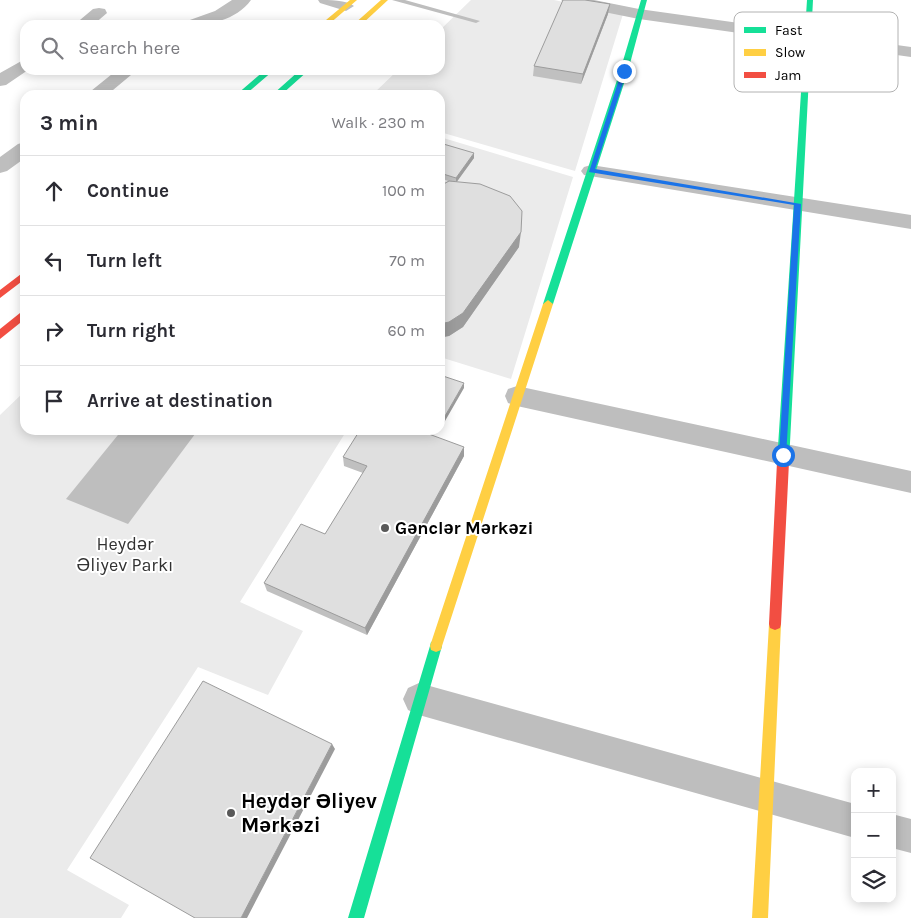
<!DOCTYPE html>
<html lang="en">
<head>
<meta charset="utf-8">
<style>
  :root { --surface:#fff; --page:#f2f2f3; --text:#2b2b33; --muted:#7c7c81; --line:#e1e1e2 }
  body { margin:0; font-family:Karla,sans-serif; background:var(--page); color:var(--text) }
  .controls { position:absolute; right:15px; bottom:15px; display:grid; overflow:hidden; border-radius:10px; box-shadow:0 2px 12px #0003 }
  .controls button { width:45px; height:45px; display:grid; place-items:center; padding:0; border:0; border-bottom:1px solid var(--line); background:var(--surface); color:var(--text); font:25px sans-serif }
  .stop { position:absolute; width:15px; height:15px; margin:-11px; border:4px solid #1a73e8; border-radius:50%; background:#fff }
  .stop.end { background:#1a73e8; border-color:#fff; box-shadow:0 1px 5px #0008 }
  .list { margin:0; padding:0; list-style:none }
  h2 { display:flex; justify-content:space-between; align-items:center; height:65px; margin:0; padding:0 20px; font-size:21px }
  h2 small { font-size:16px; font-weight:400; color:var(--muted) }
  .list li { display:grid; grid-template-columns:32px 1fr auto; gap:15px; align-items:center; box-sizing:border-box; height:70px; padding:0 20px; border-top:1px solid var(--line) }
  .list b { display:block; font-size:19px; white-space:nowrap }
  .list em { font-size:16px; font-style:normal; color:var(--muted) }
  .icon { flex:none; width:28px; height:28px; fill:none; stroke:currentColor; stroke-width:2; stroke-linecap:round; stroke-linejoin:round }
  .map { position:relative; flex:none; width:911px; height:918px; overflow:hidden }
  .search { position:absolute; background:var(--surface); box-shadow:0 2px 12px #0003; left:20px; top:20px; width:425px; height:55px; display:flex; align-items:center; gap:12px; box-sizing:border-box; padding:0 18px; border-radius:15px; color:var(--muted); font-size:19px }
  .panel { position:absolute; background:var(--surface); box-shadow:0 2px 12px #0003; left:20px; top:90px; width:425px; height:345px; border-radius:15px }
  .map>svg:first-child { display:block }
  .green { fill:#ebebeb }
  .water { fill:#bebebe }
  .lines { fill:none; stroke-linecap:round; stroke-linejoin:round }
  .lane { fill:#bebebe; fill-rule:evenodd }
  .street { fill:#bebebe; fill-rule:evenodd }
  .fast { fill:#16e098; fill-rule:evenodd }
  .slow { fill:#ffcf43; fill-rule:evenodd }
  .jam { fill:#f24e42; fill-rule:evenodd }
  .wall { fill:#c0c0c0 }
  .shaded-wall { fill:#9c9c9c }
  .building { fill:#dfdfdf; stroke:#9c9c9c }
  .route { fill:#1a73e8 }
  .poi-dot { fill:#595959; stroke:#fff; stroke-width:2 }
  .labels { text-anchor:middle; dominant-baseline:central; stroke-width:4; stroke-linejoin:round; paint-order:stroke }
  .poi-label { font-size:18px; font-weight:bold; fill:#000; stroke:#fff; text-anchor:start }
  .park-label { font-size:18px; fill:#323232; stroke:#fff }
  .near-poi-label { font-size:21px; font-weight:bold; fill:#000; stroke:#fff; text-anchor:start }
  .key { fill:#fff; stroke:#b2b2b2; stroke-width:1 }
  .key-label { font-size:14px; fill:#000 }
</style>
</head>
<body>
<div class="map">
<svg width="911" height="918" viewBox="0 0 911 918">
  <rect width="100%" height="100%" fill="#fff"/>
  <path class="green" d="M471,0H554L623,14L575,171L440,132V95H372L398,70H440V30Z
    M440,137L573,177L511,379L440,357Z
    M25,391V430H347L240,602L303,631L268,695L198,667L67,870L129,905L121,918H0V415Z"/>
  <path class="water" d="M122,430H198L128,524L66,499Z"/>
  <g class="lines">
    <path class="lane" d="M392,0H405L480,21L476,23Z"/>
    <path class="street" d="M232,0H251C236,21 208,25 185,25L187,21L215,11Z
      M318,0C329,0 347,0 354,6L346,11L320,3Z
      M561,0H594L639,9L911,47V57L639,19L569,5Z
      M99,8L105,9L107,13L93,25H74L93,9Z
      M25,59V70H28L6,85L0,86V73Z
      M117,70H137L107,95H86Z
      M25,142V158L7,171L0,173V157L18,144Z
      M591,165L911,215V229L584,175L581,171L584,167Z
      M517,386L911,471V493L517,406L508,403L505,396L508,389Z
      M419,683L855,804V838L419,715L408,710L403,699L408,688Z
      M892,814L911,819V853L892,848Z"/>
    <path class="fast" d="M641,0H647L628,71L553,304L548,308L545,307L543,304L620,71Z
      M807,0H813L789,462L787,465H779L777,462Z
      M265,70H274L245,95H236Z
      M300,70H309L281,95H272Z
      M436,640L441,642L442,646L364,918H348L430,646L431,642Z"/>
    <path class="slow" d="M350,0H357L328,25H320Z
      M381,0H388L361,25H353Z
      M548,300L553,304L442,646L441,650L436,652L431,650L430,646L543,304Z
      M775,618L780,620L781,624L768,918H752L769,624L770,620Z"/>
    <path class="jam" d="M25,271V279L0,298V290Z
      M25,309V319L0,339V329Z
      M783,457L787,459L789,462L781,624L780,628L775,630L770,628L769,624L777,462L779,459Z"/>
  </g>
  <path class="wall" d="M608,14L581,84L533,76L534,66Z
    M440,143L474,158L456,182L519,247L463,327L449,336L451,182L440,178Z
    M464,447V456L367,635L267,591L264,583L325,534L363,473L344,466L343,457Z"/>
  <path class="shaded-wall" d="M610,4L608,14L581,84L583,74Z
    M474,153V158L456,183V178Z
    M521,232L519,247L463,327L449,336L440,338V324Z
    M464,383V388L441,428V423Z
    M464,447V456L367,635L365,628Z
    M332,744L335,749L247,918H241Z"/>
  <path class="building" d="M563,0H585L610,4L583,74L534,66Z
    M440,143L474,153L456,178L440,173Z
    M449,181L480,184L510,196L522,211L521,232L463,313L449,322L440,324V186Z
    M440,375L464,383L441,423H440Z
    M360,430H418L464,447L365,628L264,583L301,524L325,534L367,466L343,457Z
    M203,681L332,744L241,918H195L90,858Z"/>
  <path class="route" d="M622,70L627,71L595,169L801,204L786,457H780L779,455L794,205L589,172Z"/>
  <g class="poi-dot">
    <circle cx="385" cy="528" r="5"/>
    <circle cx="231" cy="813" r="5"/>
  </g>
  <g class="labels">
    <g class="poi-label">
      <text x="395" y="528">Gənclər Mərkəzi</text>
    </g>
    <g class="park-label">
      <text x="125" y="544">Heydər<tspan x="125" dy="21">Əliyev Parkı</tspan></text>
    </g>
    <g class="near-poi-label">
      <text x="241" y="801">Heydər Əliyev<tspan x="241" dy="24">Mərkəzi</tspan></text>
    </g>
  </g>
  <rect x="734" y="12" width="164" height="80" rx="8" class="key"/>
  <rect x="744" y="27" width="22" height="6" fill="#16e098"/>
  <rect x="744" y="49" width="22" height="7" fill="#ffcf43"/>
  <rect x="744" y="72" width="22" height="6" fill="#f24e42"/>
  <g class="key-label">
    <text x="775" y="35">Fast</text>
    <text x="775" y="57">Slow</text>
    <text x="775" y="80">Jam</text>
  </g>
</svg>
<div class="controls">
<button>+</button>
<button>−</button>
<button><svg class="icon" aria-label="layers" viewBox="0 0 24 24"><path d="M12 4l9 5-9 5-9-5zM3 14l9 5 9-5"/></svg></button>
</div>
<div class="stop" style="left:783px;top:455px"></div>
<div class="stop end" style="left:624px;top:71px"></div>
<div class="search"><svg class="icon" aria-label="search" viewBox="0 0 24 24"><circle cx="10" cy="10" r="6"/><path d="M15 15l6 6"/></svg>Search here</div>
<section class="panel">
<h2>3 min<small>Walk · 230 m</small></h2>
<ul class="list">
<li><svg class="icon" aria-label="ahead" viewBox="0 0 24 24"><path d="M12 20V5M6 11l6-6 6 6"/></svg><div><b>Continue</b></div><em>100 m</em></li>
<li><svg class="icon" aria-label="left" viewBox="0 0 24 24"><path d="M17 20v-9H6M10 6l-5 5 5 5"/></svg><div><b>Turn left</b></div><em>70 m</em></li>
<li><svg class="icon" aria-label="right" viewBox="0 0 24 24"><path d="M7 20v-9h11M14 6l5 5-5 5"/></svg><div><b>Turn right</b></div><em>60 m</em></li>
<li><svg class="icon" aria-label="arrive" viewBox="0 0 24 24"><path d="M6 21V4h12l-3 4 3 4H6"/></svg><div><b>Arrive at destination</b></div></li>
</ul>
</section>
</div>
</body>
</html>
